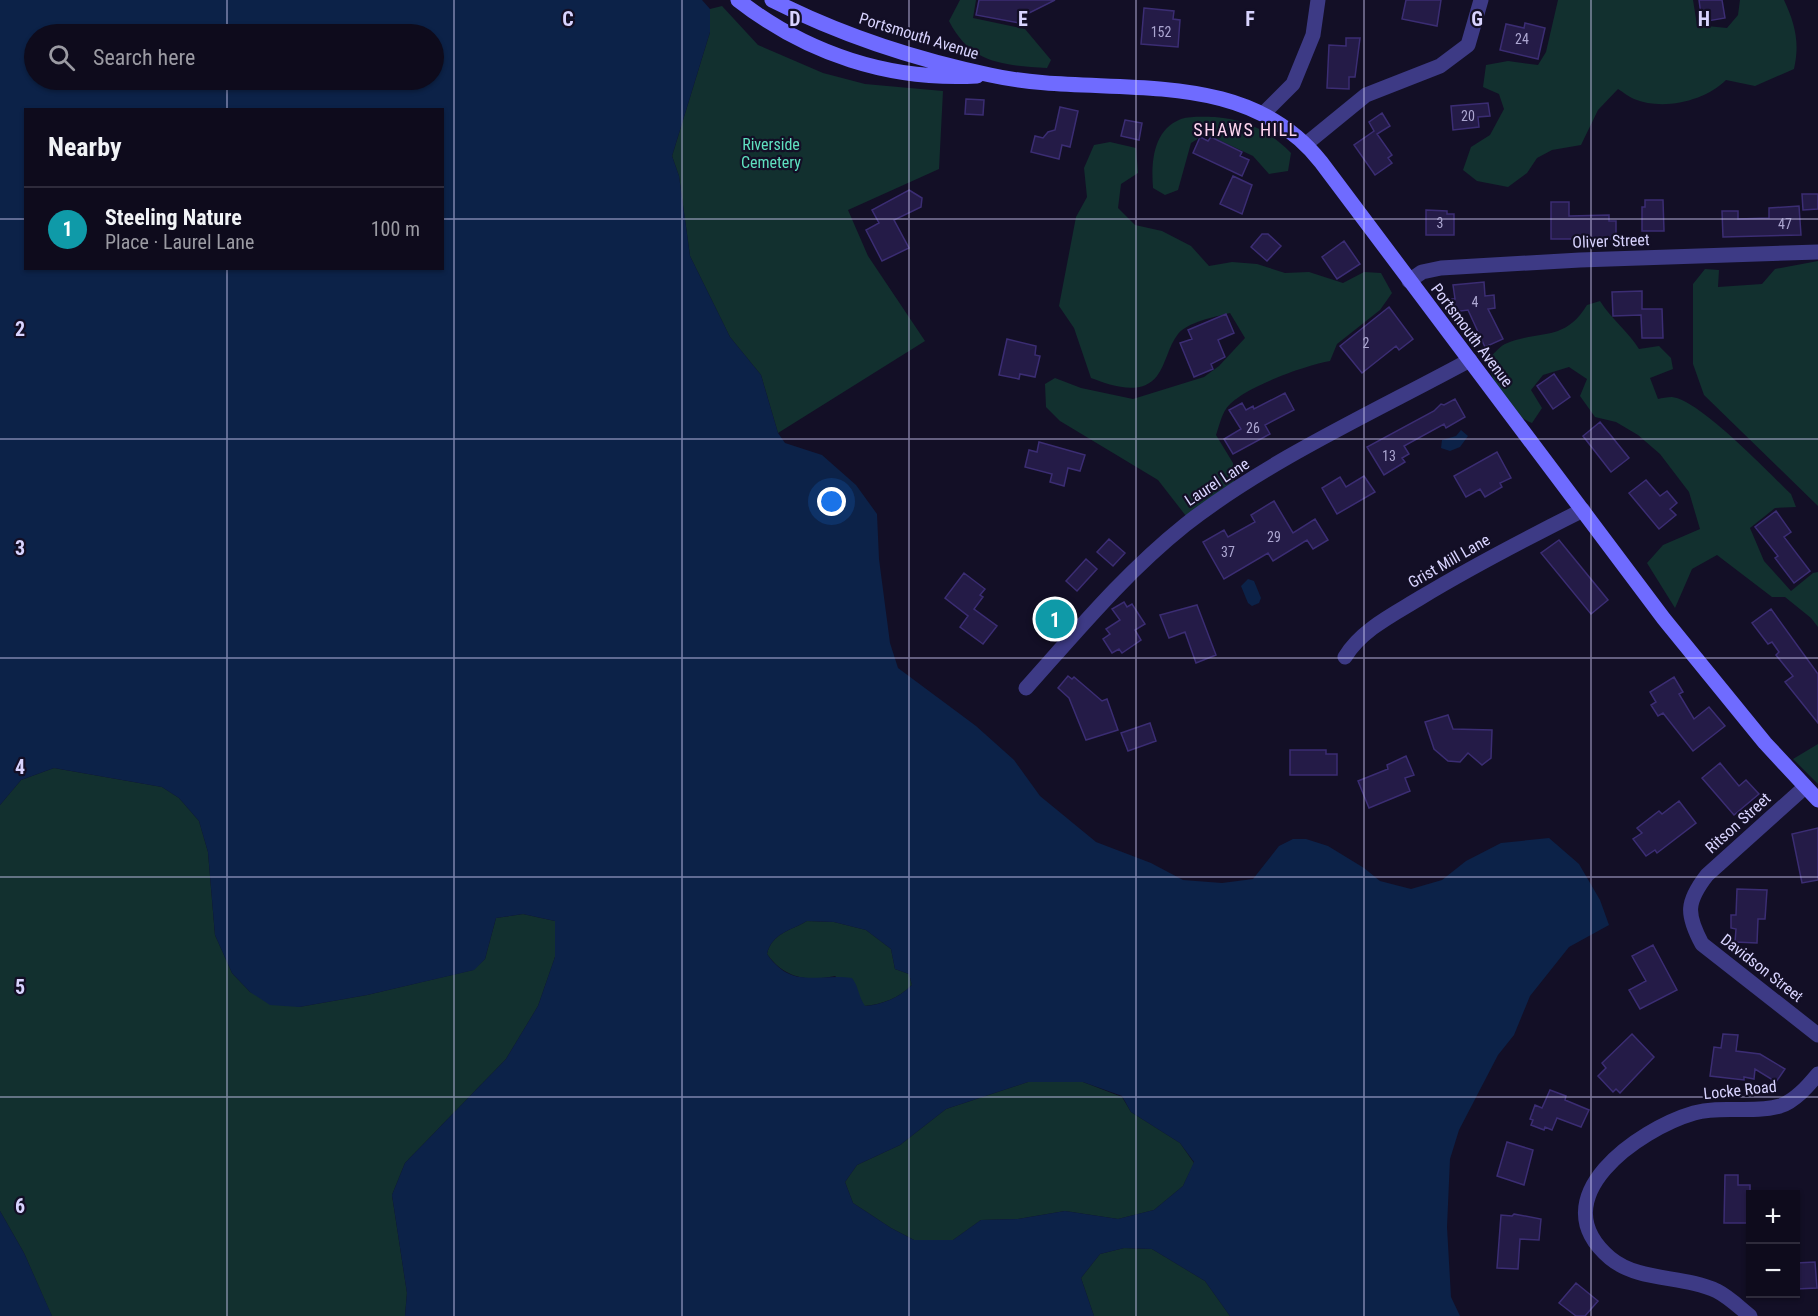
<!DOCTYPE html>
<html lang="en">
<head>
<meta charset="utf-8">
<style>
  :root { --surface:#0e0b1c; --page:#1c1929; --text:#f1f3f6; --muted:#9b9ba3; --line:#2e2b3b; --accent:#7c3aed }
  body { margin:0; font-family:"Roboto Condensed",sans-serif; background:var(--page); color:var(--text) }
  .controls { position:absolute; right:18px; bottom:18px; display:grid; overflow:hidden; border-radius:0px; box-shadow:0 2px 4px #0004 }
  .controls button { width:54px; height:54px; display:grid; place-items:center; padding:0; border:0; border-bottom:2px solid var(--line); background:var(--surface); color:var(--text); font:30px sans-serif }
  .you { position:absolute; left:832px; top:502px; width:21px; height:21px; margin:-15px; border:4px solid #fff; border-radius:50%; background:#1a73e8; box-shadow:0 0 0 9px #1a73e833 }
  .badge { display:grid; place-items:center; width:39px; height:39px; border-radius:50%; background:var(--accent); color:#fff; font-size:20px; font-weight:700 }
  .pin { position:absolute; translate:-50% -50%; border:3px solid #fff; box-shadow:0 2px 6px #0006 }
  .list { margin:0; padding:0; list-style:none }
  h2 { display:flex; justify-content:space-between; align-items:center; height:78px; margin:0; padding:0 24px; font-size:26px }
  h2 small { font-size:20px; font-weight:400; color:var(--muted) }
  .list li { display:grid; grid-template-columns:39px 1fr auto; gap:18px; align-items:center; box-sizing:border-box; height:84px; padding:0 24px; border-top:2px solid var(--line) }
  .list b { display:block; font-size:22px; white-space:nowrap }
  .list p { margin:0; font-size:20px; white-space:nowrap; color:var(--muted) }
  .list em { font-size:20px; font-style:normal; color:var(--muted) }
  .icon { flex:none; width:33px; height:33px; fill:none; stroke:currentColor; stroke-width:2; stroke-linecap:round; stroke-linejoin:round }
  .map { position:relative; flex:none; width:1818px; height:1316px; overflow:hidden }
  .search { position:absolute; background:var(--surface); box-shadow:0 2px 4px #0004; left:24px; top:24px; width:420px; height:66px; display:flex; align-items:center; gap:15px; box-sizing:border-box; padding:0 21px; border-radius:33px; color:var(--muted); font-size:22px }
  .panel { position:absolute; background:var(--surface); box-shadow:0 2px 4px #0004; left:24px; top:108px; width:420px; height:162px; border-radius:0px }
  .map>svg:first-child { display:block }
  .green { fill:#12302f }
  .water { fill:#0c2248; fill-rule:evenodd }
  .building { fill:#241b47; stroke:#3b2d73; stroke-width:1.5 }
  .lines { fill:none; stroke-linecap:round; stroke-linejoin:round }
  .minor { stroke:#3d3a85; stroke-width:15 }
  .secondary { stroke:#6f6bff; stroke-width:15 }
  .grid { fill:none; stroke:#d9d4ff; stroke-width:1.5; stroke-opacity:0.55 }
  .labels { text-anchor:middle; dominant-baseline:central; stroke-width:4.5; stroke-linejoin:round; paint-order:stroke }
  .number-label { font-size:14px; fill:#aca6d1 }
  .street-label { font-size:16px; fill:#d9d4ff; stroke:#130f26 }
  .park-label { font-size:16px; fill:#5fe0c0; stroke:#130f26 }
  .neighbourhood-label { font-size:18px; letter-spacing:1.5px; fill:#ffd6f0; stroke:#130f26 }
  .grid-label { font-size:20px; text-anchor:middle; font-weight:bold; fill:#d9d4ff; stroke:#130f26; stroke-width:4.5; stroke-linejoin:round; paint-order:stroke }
</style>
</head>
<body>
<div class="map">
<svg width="1818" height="1316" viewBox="0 0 1818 1316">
  <rect width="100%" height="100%" fill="#130f26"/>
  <path class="green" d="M960,0H976L973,18L1025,29L1051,60L1047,68C1003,65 971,64 949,21Z
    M1558,0H1693L1697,25L1727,28L1738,15L1740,0H1784C1795,24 1800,42 1794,69L1755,86L1726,80C1705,101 1663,111 1634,99C1629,97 1623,92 1618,89L1598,110L1581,145L1552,150L1537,158L1527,173L1508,187L1477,181L1463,170L1471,147L1490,135L1504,109L1499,94L1483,87L1486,65L1508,61L1538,65L1546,52Z
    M722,6L758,45L823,73L865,84L943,91L939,169L848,210L868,256L925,341L778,433L761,375L730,337L690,256L679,176L672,156L710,32V9Z
    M1215,117C1247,120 1268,130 1291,153L1288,171L1269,174L1253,156L1206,134L1191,143L1178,190L1165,195L1153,188C1151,162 1153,130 1181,119C1191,116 1205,117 1215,117Z
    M1110,142L1136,148L1138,173L1121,184L1118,208L1135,225L1162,231L1191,246L1209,266L1232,262L1257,264L1285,273L1309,272L1343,283L1364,272L1381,273L1392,293L1380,310L1337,344L1330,361C1306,365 1238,389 1226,409C1221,416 1219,427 1216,435L1233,463L1234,486L1186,516L1158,480L1060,421L1046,407L1045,384L1055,378L1081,388L1133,399L1204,377L1219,366L1245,338L1230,313C1214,317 1188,322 1178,334C1168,347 1166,364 1157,376C1141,397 1110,385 1091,378L1074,328L1059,306L1076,217L1087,197L1084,168L1094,145Z
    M1818,261V506L1704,395L1693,364V284L1705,269L1719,270L1718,287L1762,284L1775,269Z
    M1600,301C1611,319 1628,331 1639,349L1659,346L1671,358L1673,369L1650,378L1658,399C1662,398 1667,397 1672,397C1700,400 1769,473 1791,494L1796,507L1775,508L1750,528L1764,561L1791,591L1813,573L1818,572V627L1811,618L1785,597H1772L1717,555L1692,569L1675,608L1647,563L1663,545L1700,529L1689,492L1660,454L1638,435L1616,422L1595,417L1580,396L1587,379L1569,367L1543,375L1531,390L1542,408L1532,423C1508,414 1493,384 1487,360C1493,355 1499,347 1505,344C1539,329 1564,343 1587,305Z
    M1818,744V784L1793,759Z
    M54,768L162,787L179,798L199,821L208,852L215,935L232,973L250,992L299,1007L367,995L473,970L485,959L496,918L523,914L555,921V957L538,1006L506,1059L405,1163L392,1195L407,1293L405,1316H52L50,1312L24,1253L0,1211V805L21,780Z
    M807,921L834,922L866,930L891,949L895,969L909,974L912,985C900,997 882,1005 864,1006L859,996L835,976C807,982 784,978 767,954C772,933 790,931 807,921Z
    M1028,1082H1083L1122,1097L1131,1112L1180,1143L1194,1163L1183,1186L1154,1210L1118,1219L1065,1211L1018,1219L981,1220L953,1240H914L891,1228L853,1203L845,1182L857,1165L900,1145L946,1109Z
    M1124,1248L1152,1249L1205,1281L1230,1316H1094L1081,1278L1100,1254Z"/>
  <path class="water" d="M0,0H702L710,9V32L672,156L679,176L690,256L730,337L761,375L778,433L785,443L822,455L856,485L877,514L879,559L890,643L898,668L976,726L1014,760L1040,796L1096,842L1151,863L1183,880L1222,883L1253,879L1279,846L1293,839H1306L1328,846L1364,868L1380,881L1411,889L1442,880L1466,861L1501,843L1549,838L1579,864L1600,900L1609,925L1569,947L1530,996L1514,1035L1498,1055L1459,1130L1450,1159L1447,1227L1451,1297L1460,1316H1230L1205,1281L1152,1249L1124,1248L1100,1254L1081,1278L1094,1316H405L407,1293L392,1195L405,1163L506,1059L538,1006L555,957V921L523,914L496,918L485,959L474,970L367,995L299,1007L270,1005L250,992L232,973L215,935L208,852L199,821L179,798L162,787L54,768L21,780L0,805ZM434,34V80H34V34ZM26,110H442V268H26ZM807,921L834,922L866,930L891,949L895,969L909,974L912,985C900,997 882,1005 865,1006C858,996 859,987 852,978C817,973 792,990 767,954C772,933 790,931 807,921ZM1028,1082H1083L1122,1096L1131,1112L1180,1143L1194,1162L1183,1186L1154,1210L1118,1219L1065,1211L1018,1219L981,1220L953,1240H914L891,1228L853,1203L845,1182L857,1165L900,1145L946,1109Z
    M1461,430L1468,436L1460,447L1450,451L1441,448L1442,440L1456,436Z
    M1248,579L1254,581L1261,598L1259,603L1252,606L1248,603L1241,586Z
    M0,1211L24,1253L52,1316H0Z"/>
  <path class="building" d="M979,0H1055L1027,14L1025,24L976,15Z
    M1406,0H1441L1437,26L1402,19Z
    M1699,0H1722L1725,18L1702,22Z
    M1144,8L1174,11L1173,19L1180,20L1178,47L1141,44Z
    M1525,23L1545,28L1538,59L1500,50L1506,24L1524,28Z
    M1346,38H1360L1355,77H1349V89L1327,88L1329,45L1346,46Z
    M966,99L984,100L983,115L965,114Z
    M1488,103L1490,116L1478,117L1479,127L1453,130L1451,106Z
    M1060,107L1078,111L1070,147L1062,145L1059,159L1031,152L1035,136L1043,138L1048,132L1055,130Z
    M1382,113L1390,126L1377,134L1392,155L1388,158L1392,163L1375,175L1354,145L1374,131L1369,122Z
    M1125,120L1142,123L1139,140L1121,136Z
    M1200,137L1208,141L1211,137L1242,152L1240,156L1249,160L1242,176L1193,153Z
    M1233,176L1252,185L1242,214L1220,204Z
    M909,190L922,198L921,207L894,220L909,248L882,261L866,230L879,223L872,210Z
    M1802,194H1818V209L1803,210Z
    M1645,200H1663L1664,231H1642V207H1645Z
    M1551,202H1569V216L1609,215V221H1616V239H1551Z
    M1799,206L1801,235L1723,237L1722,211H1738V219L1769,218V208Z
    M1426,210L1447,211V214H1454V235H1426Z
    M1262,234H1268L1281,246L1267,261L1251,247Z
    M1344,241L1360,264L1337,279L1322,257Z
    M1484,282L1485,296L1494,295L1495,308L1488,309L1503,339L1485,347L1468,310L1453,312L1452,299H1455L1453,285Z
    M1642,291V309H1662L1663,338H1642L1641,315L1613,316L1612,292Z
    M1389,307L1413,339L1399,350L1396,346L1362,373L1340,346Z
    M1226,314L1234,333L1218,340L1225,357L1211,364L1213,369L1194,377L1180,343L1192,339L1188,330Z
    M1007,339L1036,346L1035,355L1040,356L1035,377L1020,374L1019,379L999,375Z
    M1554,374L1570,397L1553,409L1537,386Z
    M1285,393L1294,410L1265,425L1270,434L1233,454L1224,439L1241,429L1229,410L1242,403L1246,410L1253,406L1254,409Z
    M1455,399L1465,417L1446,428L1444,424L1404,446L1409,454L1402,458L1405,462L1384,475L1367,447L1434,411L1441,404L1444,405Z
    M1600,422L1629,458L1611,472L1583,436Z
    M1039,442L1085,455L1080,471L1068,468L1064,486L1050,482L1052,474L1025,467L1029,450L1037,452Z
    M1497,452L1511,478L1500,483L1502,487L1485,497L1480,489L1466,497L1454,476Z
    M1364,476L1375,492L1337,514L1322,488L1340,477L1346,487Z
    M1646,480L1660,496L1667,491L1677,503L1670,509L1676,515L1659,529L1629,493Z
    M1274,501L1293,533L1315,519L1328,540L1313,549L1307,540L1273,561L1268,553L1224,579L1203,542L1224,530L1228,537L1255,522L1251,515Z
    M1776,511L1791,532L1784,537L1810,571L1794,583L1775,558L1778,556L1755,527Z
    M1109,539L1125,553L1113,566L1097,552Z
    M1559,540L1608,600L1591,614L1541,553Z
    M1086,559L1097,569L1077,591L1066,581Z
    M964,573L985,589L980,595L983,597L974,609L997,626L983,644L960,627L968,616L945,598Z
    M1124,602L1127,607L1132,604L1145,624L1135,630L1141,640L1122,653L1119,649L1112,653L1103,639L1110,634L1106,629L1120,620L1112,609Z
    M1056,603L1070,615L1054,634L1040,623Z
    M1197,605L1216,655L1196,663L1185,632L1169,638L1160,615Z
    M1771,609L1818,674V723L1785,682L1793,676L1776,655L1779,652L1772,642L1768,644L1752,623Z
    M1068,676L1072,679L1074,677L1102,701L1107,699L1118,730L1086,740L1069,698L1058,688Z
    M1674,677L1683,692L1679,694L1694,719L1709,707L1725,726L1693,751L1663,713L1658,716L1651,705L1656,702L1650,692Z
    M1448,715L1453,729L1492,730L1491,758L1482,765L1468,753L1460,762L1448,761L1434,749L1425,722Z
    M1150,723L1156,741L1128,751L1121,733Z
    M1290,750H1326V754H1337V775H1290Z
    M1406,756L1414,775L1405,778L1410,791L1369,808L1358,781L1388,769L1387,765Z
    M1720,763L1739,786L1746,780L1759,794L1734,815L1702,778Z
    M1679,801L1696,823L1657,853L1655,850L1646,856L1633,839L1642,833L1637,828L1659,811L1662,814Z
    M1818,828V880L1802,883L1792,834Z
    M1737,889L1767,890L1765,919H1758L1757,943L1735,942L1736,929L1731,928V915H1736Z
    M1653,945L1677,990L1640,1009L1629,990L1646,981L1632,956Z
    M1632,1034L1654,1057L1620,1093L1616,1089L1613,1092L1598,1076L1606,1068L1602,1063Z
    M1723,1034L1738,1035L1736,1051L1760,1054L1785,1069L1776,1082L1755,1069L1754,1079L1744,1077V1080L1710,1076L1714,1047L1721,1048Z
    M1550,1090L1566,1096L1565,1100L1589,1110L1581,1127L1557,1118L1552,1130L1545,1127L1544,1130L1531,1125L1533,1120L1530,1119L1535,1105L1542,1108Z
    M1507,1142L1533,1150L1524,1185L1497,1176Z
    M1725,1175H1738V1185H1750V1223H1724Z
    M1514,1214L1541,1219L1539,1240L1520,1239L1518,1269L1497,1268L1501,1215L1512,1216Z
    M1815,1262L1817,1288L1796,1289V1263Z
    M1576,1283L1598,1301L1585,1316H1576L1559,1303Z"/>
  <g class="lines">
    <path class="minor" d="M1263,114L1293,84L1313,35L1318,0
      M1306,144L1366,95L1440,66L1468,45L1481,0
      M1409,281L1422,272L1441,268L1580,260L1818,252
      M1345,657C1361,630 1394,614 1420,598C1473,566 1527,538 1583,510
      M1026,688C1077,631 1125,573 1185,525C1266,461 1378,410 1470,360
      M1805,787L1707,875C1686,902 1686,914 1702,944L1818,1035
      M1750,1316C1740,1308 1729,1297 1717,1291C1683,1275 1639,1282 1610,1258C1539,1198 1639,1129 1694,1113C1722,1105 1752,1114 1780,1106C1795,1101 1808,1086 1818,1074"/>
    <path class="secondary" d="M738,0C807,54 890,81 977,76
      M772,0C841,35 914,59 990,75C1101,100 1241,60 1321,162L1664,619L1765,743L1818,800"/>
  </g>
  <path class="grid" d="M227,0V34M454,0V1316M682,0V1316M909,0V1316M1136,0V1316M1364,0V1316M1591,0V1316M227,80V110M0,219H26M442,219H1818M227,268V1316M0,439H1818M0,658H1818M0,877H1818M0,1097H1818"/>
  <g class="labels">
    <g class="number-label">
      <text x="1161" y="32">152</text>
      <text x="1522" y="39">24</text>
      <text x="1468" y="116">20</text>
      <text x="1440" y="223">3</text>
      <text x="1785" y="224">47</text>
      <text x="1475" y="302">4</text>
      <text x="1366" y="343">2</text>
      <text x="1253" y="428">26</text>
      <text x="1389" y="456">13</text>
      <text x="1274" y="537">29</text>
      <text x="1228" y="552">37</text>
    </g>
    <g class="street-label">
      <text transform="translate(919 36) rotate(17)">Portsmouth Avenue</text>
      <text transform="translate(1611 241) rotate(-2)">Oliver Street</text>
      <text transform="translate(1472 335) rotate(53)">Portsmouth Avenue</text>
      <text transform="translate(1217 482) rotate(-33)">Laurel Lane</text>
      <text transform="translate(1449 561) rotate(-30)">Grist Mill Lane</text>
      <text transform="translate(1738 823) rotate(-42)">Ritson Street</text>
      <text transform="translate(1762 968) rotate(38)">Davidson Street</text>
      <text transform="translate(1740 1090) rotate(-6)">Locke Road</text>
    </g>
    <g class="park-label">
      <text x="771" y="144">Riverside<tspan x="771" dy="18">Cemetery</tspan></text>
    </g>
    <g class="neighbourhood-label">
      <text x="1246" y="129">SHAWS HILL</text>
    </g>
  </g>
  <g class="grid-label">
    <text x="568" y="26">C</text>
    <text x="795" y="26">D</text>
    <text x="1023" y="26">E</text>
    <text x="1250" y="26">F</text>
    <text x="1477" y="26">G</text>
    <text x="1704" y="26">H</text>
    <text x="20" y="336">2</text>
    <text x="20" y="555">3</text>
    <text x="20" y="774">4</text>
    <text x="20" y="994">5</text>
    <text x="20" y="1213">6</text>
  </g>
</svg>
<div class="controls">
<button>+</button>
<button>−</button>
</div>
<div class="you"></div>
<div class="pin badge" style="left:1055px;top:619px;background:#0f9aa8">1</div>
<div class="search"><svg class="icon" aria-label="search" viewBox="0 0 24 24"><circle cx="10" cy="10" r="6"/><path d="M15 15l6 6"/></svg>Search here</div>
<section class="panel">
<h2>Nearby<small></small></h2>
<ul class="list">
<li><span class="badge" style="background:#0f9aa8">1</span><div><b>Steeling Nature</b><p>Place · Laurel Lane</p></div><em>100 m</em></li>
</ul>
</section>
</div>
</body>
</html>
